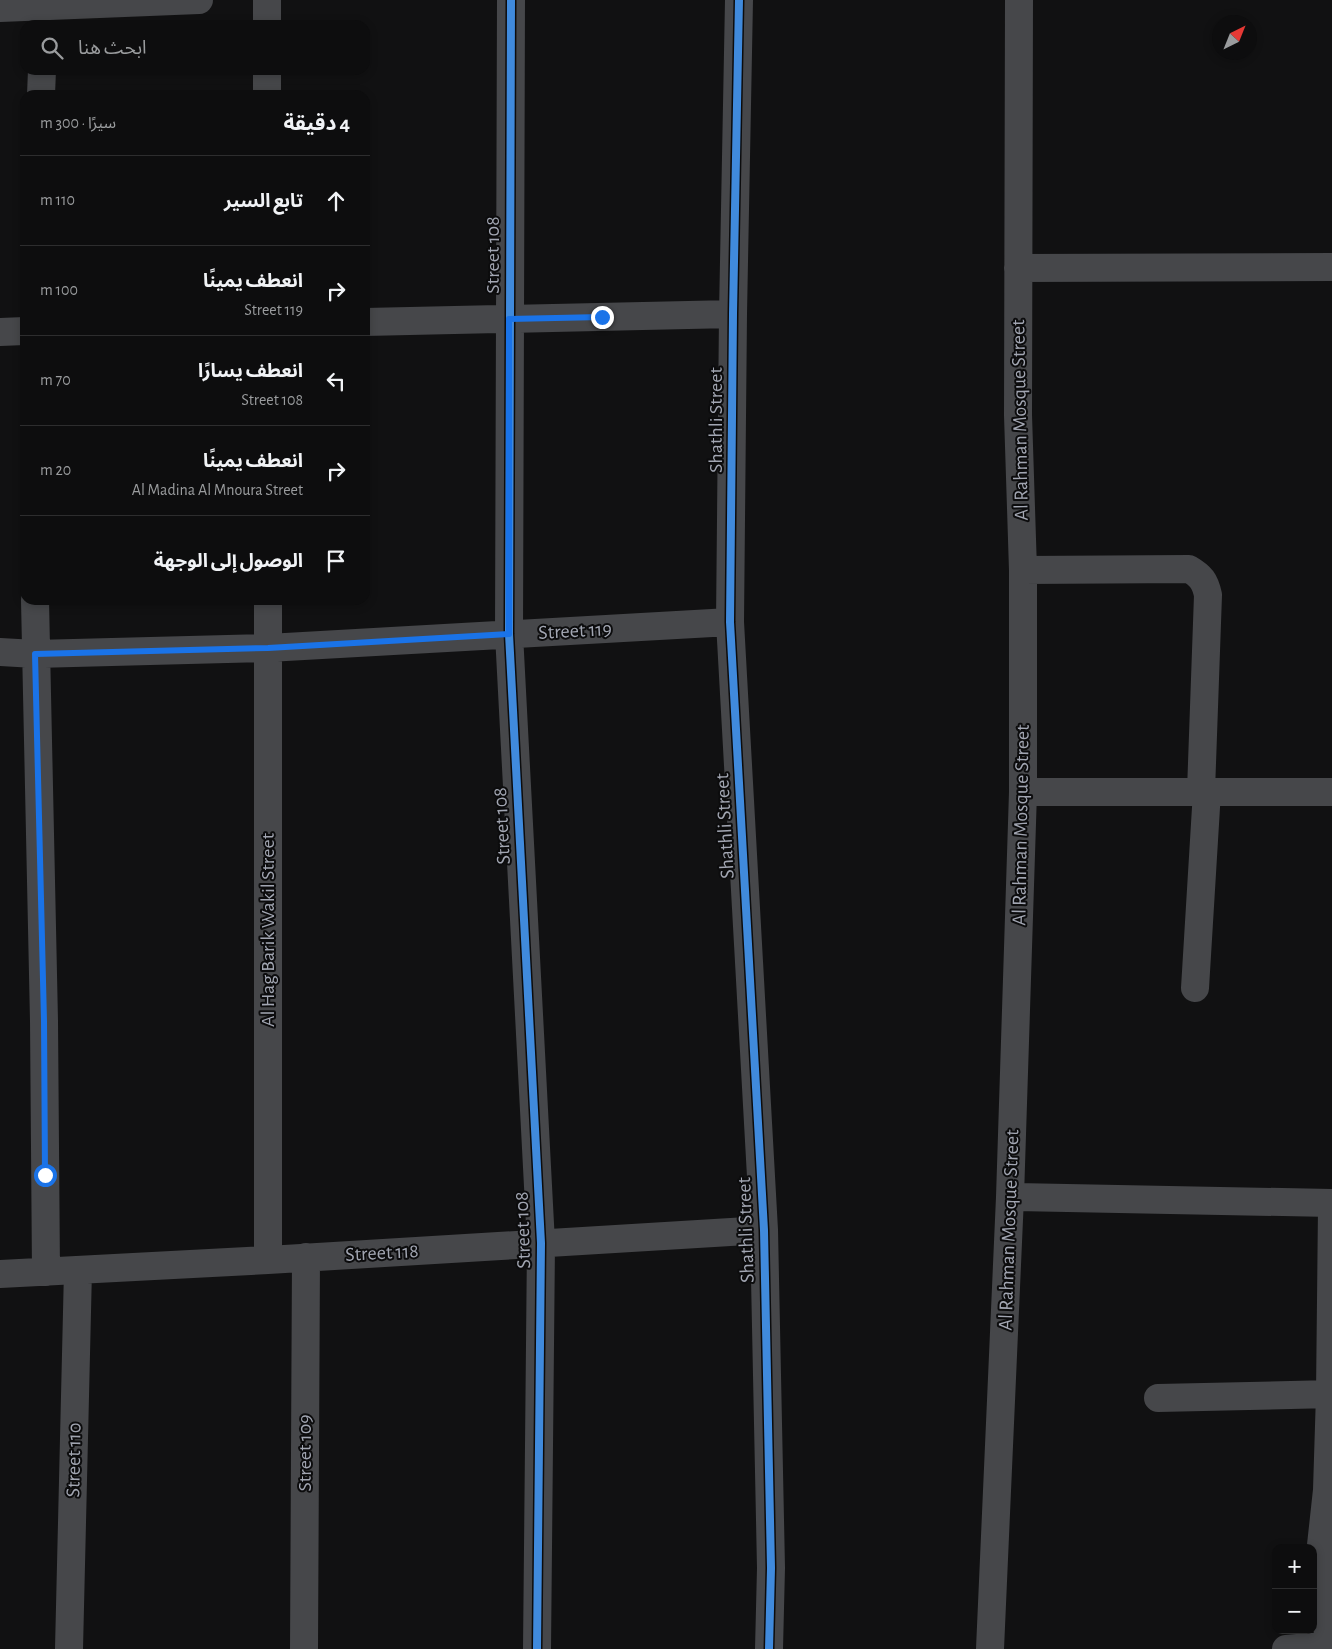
<!DOCTYPE html>
<html lang="ar">
<head>
<meta charset="utf-8">
<style>
  :root { --surface:#0d0d0e; --page:#1b1b1c; --text:#f1f3f6; --muted:#9a9c9e; --line:#2d2d2e }
  body { margin:0; font-family:"Alegreya Sans","Noto Sans Arabic",sans-serif; background:var(--page); color:var(--text); direction:rtl }
  .controls { position:absolute; right:15px; bottom:15px; display:grid; overflow:hidden; border-radius:10px; box-shadow:0 2px 8px #0003 }
  .controls button { width:45px; height:45px; display:grid; place-items:center; padding:0; border:0; border-bottom:1px solid var(--line); background:var(--surface); color:var(--text); font:25px sans-serif }
  .compass { position:absolute; left:1212px; top:15px; width:45px; height:45px; border-radius:50%; background:var(--surface); box-shadow:0 2px 8px #0003; rotate:43deg }
  .stop { position:absolute; width:15px; height:15px; margin:-11px; border:4px solid #1a73e8; border-radius:50%; background:#fff }
  .stop.end { background:#1a73e8; border-color:#fff; box-shadow:0 1px 5px #0008 }
  .list { margin:0; padding:0; list-style:none }
  h2 { display:flex; justify-content:space-between; align-items:center; height:65px; margin:0; padding:0 20px; font-size:21px }
  h2 small { font-size:16px; font-weight:400; color:var(--muted) }
  .list li { display:grid; grid-template-columns:32px 1fr auto; gap:15px; align-items:center; box-sizing:border-box; height:90px; padding:0 20px; border-top:1px solid var(--line) }
  .list b { display:block; font-size:19px; white-space:nowrap }
  .list p { margin:0; font-size:16px; white-space:nowrap; color:var(--muted) }
  .list em { font-size:16px; font-style:normal; color:var(--muted) }
  .icon { flex:none; width:28px; height:28px; fill:none; stroke:currentColor; stroke-width:2; stroke-linecap:round; stroke-linejoin:round }
  .map { position:relative; flex:none; width:1332px; height:1649px; overflow:hidden; direction:ltr }
  .search { position:absolute; background:var(--surface); box-shadow:0 2px 8px #0003; left:20px; top:20px; width:350px; height:55px; display:flex; align-items:center; gap:12px; box-sizing:border-box; padding:0 18px; border-radius:15px; color:var(--muted); font-size:19px }
  .panel { position:absolute; background:var(--surface); box-shadow:0 2px 8px #0003; left:20px; top:90px; width:350px; height:515px; border-radius:15px; direction:rtl }
  .map>svg:first-child { display:block }
  .lines { fill:none; stroke-linecap:round; stroke-linejoin:round }
  .minor { stroke:#46474a; stroke-width:28 }
  .cycleway-casing { stroke:#0c0c0d; stroke-width:11 }
  .cycleway { stroke:#408adc; stroke-width:8 }
  .route { stroke:#1a73e8; stroke-width:6 }
  .labels { text-anchor:middle; dominant-baseline:central; stroke-width:4; stroke-linejoin:round; paint-order:stroke }
  .street-label { font-size:20px; fill:#a2a6b2; stroke:#0c0c0d }
</style>
</head>
<body>
<div class="map">
<svg width="1332" height="1649" viewBox="0 0 1332 1649">
  <rect width="100%" height="100%" fill="#111112"/>
  <g class="lines">
    <path class="minor" d="M267,0V25
      M511,0L509,634L541,1243L537,1649
      M739,0L733,314L730,622L764,1230L771,1568L769,1649
      M0,8L199,0
      M267,70V95
      M41,95L42,70
      M1018,268L1332,267
      M365,322L733,314
      M0,332L25,331
      M1023,570L1189,569C1201,576 1205,581 1208,595L1201,791
      M35,600L44,1021L46,1272
      M268,600V1260
      M0,652L35,654L268,648L730,622
      M1023,792H1332
      M1195,988L1207,791
      M1010,1197L1332,1203
      M0,1274L268,1260L764,1230
      M1158,1398L1332,1394
      M69,1649L78,1270
      M304,1649L306,1257
      M990,1649L1010,1197L1023,792V570L1018,415L1019,0
      M1286,1649L1332,1645
      M1329,1649L1321,1545L1327,1490L1330,1394L1332,1207"/>
    <g class="cycleway-casing">
      <path id="cycleway" d="M511,0L509,634L541,1243L537,1649
        M739,0L733,314L730,622L764,1230L771,1568L769,1649"/>
    </g>
    <use href="#cycleway" class="cycleway"/>
  </g>
  <g class="lines">
    <path class="route" d="M45,1175L44,1021L35,654L268,648L509,634V319L602,317"/>
  </g>
  <g class="labels">
    <g class="street-label">
      <text transform="translate(493 255) rotate(-90)">Street 108</text>
      <text transform="translate(716 420) rotate(-90)">Shathli Street</text>
      <text transform="translate(1020 420) rotate(-91)">Al Rahman Mosque Street</text>
      <text transform="translate(575 631) rotate(-3)">Street 119</text>
      <text transform="translate(1021 825) rotate(-89)">Al Rahman Mosque Street</text>
      <text transform="translate(502 826) rotate(-93)">Street 108</text>
      <text transform="translate(725 826) rotate(-93)">Shathli Street</text>
      <text transform="translate(268 930) rotate(-90)">Al Hag Barik Wakil Street</text>
      <text transform="translate(523 1230) rotate(-92)">Street 108</text>
      <text transform="translate(746 1230) rotate(-92)">Shathli Street</text>
      <text transform="translate(1009 1230) rotate(-88)">Al Rahman Mosque Street</text>
      <text transform="translate(382 1253) rotate(-3)">Street 118</text>
      <text transform="translate(305 1453) rotate(-90)">Street 109</text>
      <text transform="translate(74 1460) rotate(-89)">Street 110</text>
    </g>
  </g>
</svg>
<div class="controls">
<button>+</button>
<button>−</button>
</div>
<svg class="compass" viewBox="-18 -18 36 36"><path d="M0-13l5 13h-10z" fill="#e53935"/><path d="M0 13l5-13h-10z" fill="#9a9c9e"/></svg>
<div class="stop" style="left:45px;top:1175px"></div>
<div class="stop end" style="left:602px;top:317px"></div>
<div class="search"><svg class="icon" aria-label="search" viewBox="0 0 24 24"><circle cx="10" cy="10" r="6"/><path d="M15 15l6 6"/></svg>ابحث هنا</div>
<section class="panel">
<h2>4 دقيقة<small>سيرًا · 300 m</small></h2>
<ul class="list">
<li><svg class="icon" aria-label="ahead" viewBox="0 0 24 24"><path d="M12 20V5M6 11l6-6 6 6"/></svg><div><b>تابع السير</b></div><em>110 m</em></li>
<li><svg class="icon" aria-label="right" viewBox="0 0 24 24"><path d="M7 20v-9h11M14 6l5 5-5 5"/></svg><div><b>انعطف يمينًا</b><p>Street 119</p></div><em>100 m</em></li>
<li><svg class="icon" aria-label="left" viewBox="0 0 24 24"><path d="M17 20v-9H6M10 6l-5 5 5 5"/></svg><div><b>انعطف يسارًا</b><p>Street 108</p></div><em>70 m</em></li>
<li><svg class="icon" aria-label="right" viewBox="0 0 24 24"><path d="M7 20v-9h11M14 6l5 5-5 5"/></svg><div><b>انعطف يمينًا</b><p>Al Madina Al Mnoura Street</p></div><em>20 m</em></li>
<li><svg class="icon" aria-label="arrive" viewBox="0 0 24 24"><path d="M6 21V4h12l-3 4 3 4H6"/></svg><div><b>الوصول إلى الوجهة</b></div></li>
</ul>
</section>
</div>
</body>
</html>
